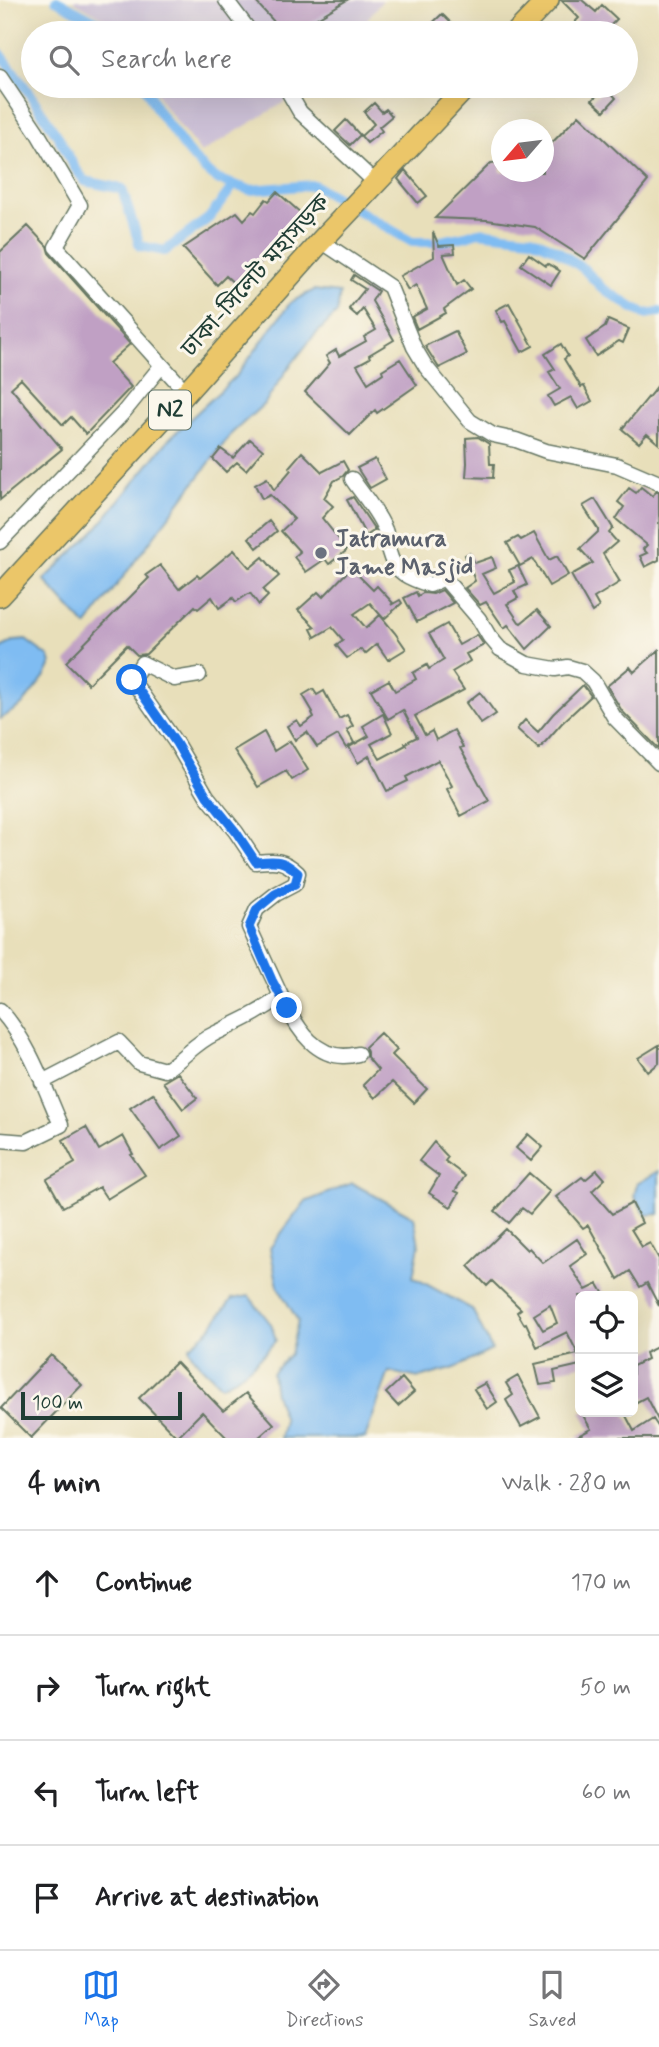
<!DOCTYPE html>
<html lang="en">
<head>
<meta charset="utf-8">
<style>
  :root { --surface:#fff; --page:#f2f2f2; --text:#202124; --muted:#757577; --line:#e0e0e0; --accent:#1a73e8 }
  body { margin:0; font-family:Mynerve,"Noto Sans Bengali",sans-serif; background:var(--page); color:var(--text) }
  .controls { position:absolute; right:21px; bottom:21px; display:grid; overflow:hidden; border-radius:10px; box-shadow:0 7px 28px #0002 }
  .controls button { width:63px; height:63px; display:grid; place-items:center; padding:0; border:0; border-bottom:2px solid var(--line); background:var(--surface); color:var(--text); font:35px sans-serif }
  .compass { position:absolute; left:491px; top:119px; width:63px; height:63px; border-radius:50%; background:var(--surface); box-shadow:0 7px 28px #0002; rotate:242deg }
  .scale { position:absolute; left:21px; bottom:18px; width:161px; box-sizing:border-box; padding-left:7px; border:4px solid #1f3d34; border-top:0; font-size:19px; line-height:24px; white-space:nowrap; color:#1f3d34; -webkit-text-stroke:5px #fbf7ec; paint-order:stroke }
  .stop { position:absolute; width:21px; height:21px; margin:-16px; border:5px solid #1a73e8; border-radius:50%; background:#fff }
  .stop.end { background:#1a73e8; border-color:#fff; box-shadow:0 2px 7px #0008 }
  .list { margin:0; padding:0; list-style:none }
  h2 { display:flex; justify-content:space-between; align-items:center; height:91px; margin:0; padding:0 28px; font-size:30px }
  h2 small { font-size:23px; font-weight:400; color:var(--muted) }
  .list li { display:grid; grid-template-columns:46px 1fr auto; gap:21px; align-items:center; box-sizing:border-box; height:105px; padding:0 28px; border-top:2px solid var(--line) }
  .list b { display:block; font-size:26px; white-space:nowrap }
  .list em { font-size:23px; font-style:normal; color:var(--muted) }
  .icon { flex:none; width:38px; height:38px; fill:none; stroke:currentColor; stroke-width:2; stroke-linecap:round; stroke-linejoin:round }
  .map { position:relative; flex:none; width:659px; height:1438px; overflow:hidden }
  .search { position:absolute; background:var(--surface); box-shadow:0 7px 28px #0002; left:21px; right:21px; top:21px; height:77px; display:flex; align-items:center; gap:18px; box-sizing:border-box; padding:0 24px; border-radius:38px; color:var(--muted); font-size:26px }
  .sheet { height:511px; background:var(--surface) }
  nav { display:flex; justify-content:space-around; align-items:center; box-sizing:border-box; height:98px; border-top:2px solid var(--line); background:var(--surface); font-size:19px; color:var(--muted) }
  nav a { display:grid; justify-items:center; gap:4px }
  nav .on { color:var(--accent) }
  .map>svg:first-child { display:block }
  .industrial { fill:#cbbfd5 }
  .water { fill:#7fbcf2; stroke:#4f7c93; stroke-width:2 }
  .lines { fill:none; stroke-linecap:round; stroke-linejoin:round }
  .canal { stroke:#7fbcf2; stroke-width:10 }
  .building { fill:#c0a0c4; fill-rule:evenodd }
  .minor-casing { stroke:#657663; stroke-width:17 }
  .highway-casing { stroke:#657663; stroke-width:24 }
  .minor { stroke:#fff; stroke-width:14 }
  .highway { stroke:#ebc669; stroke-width:21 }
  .route { stroke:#1a73e8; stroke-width:9 }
  .worship-dot { fill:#6b7280; stroke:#fbf7ec; stroke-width:2.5 }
  .labels { text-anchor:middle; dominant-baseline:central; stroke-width:6; stroke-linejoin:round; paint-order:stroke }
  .shield { fill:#fbf7ec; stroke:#61756b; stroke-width:2 }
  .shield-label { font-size:23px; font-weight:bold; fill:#1f3d34 }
  .street-label { font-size:24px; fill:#1f3d34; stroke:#fbf7ec }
  .worship-label { font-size:24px; font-weight:bold; fill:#5b616d; stroke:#fbf7ec; text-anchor:start }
</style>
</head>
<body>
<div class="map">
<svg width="659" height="1438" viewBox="0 0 659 1438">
  <rect width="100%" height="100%" fill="#fbf7ec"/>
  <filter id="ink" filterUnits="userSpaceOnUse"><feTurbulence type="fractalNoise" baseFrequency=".0143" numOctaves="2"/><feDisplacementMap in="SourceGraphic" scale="14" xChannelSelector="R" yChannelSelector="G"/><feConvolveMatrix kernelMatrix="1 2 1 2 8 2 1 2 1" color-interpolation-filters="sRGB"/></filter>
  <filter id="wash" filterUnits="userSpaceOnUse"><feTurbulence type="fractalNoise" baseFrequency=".00686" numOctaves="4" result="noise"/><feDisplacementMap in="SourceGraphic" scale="28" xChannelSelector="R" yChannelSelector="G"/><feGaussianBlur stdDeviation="1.57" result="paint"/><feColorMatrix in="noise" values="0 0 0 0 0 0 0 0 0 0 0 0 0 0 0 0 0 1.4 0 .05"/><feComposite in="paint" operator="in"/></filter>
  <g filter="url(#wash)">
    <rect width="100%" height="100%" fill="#e8dfba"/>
    <path class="industrial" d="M72,0H383L368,18L362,33H123L116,25Z
      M153,86H311L201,153L162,103Z"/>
    <path class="water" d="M314,290L340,293L337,313L312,338L287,370L265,403L232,433L86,626L44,580L97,528L170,438L237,375L291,302Z
      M26,640L49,657L51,664L45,676L22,705L0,719V648L15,641Z
      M659,1171V1214L646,1215L634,1196L637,1184Z
      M352,1183L414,1217L419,1245L413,1277L472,1309L492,1350L455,1368L419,1378L389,1372L365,1438H280L284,1420L275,1394L272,1373L290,1354L298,1321L278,1287L270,1248L305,1202Z
      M249,1296L271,1324L276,1340C260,1359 244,1375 221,1386C212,1375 191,1360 189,1347L208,1331L232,1299Z"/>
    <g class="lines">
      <path class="canal" d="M56,0L109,28L114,33
        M0,53L27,90L59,138L75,168L85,181L122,189L140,246L165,251L209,218L234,185
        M145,86L156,108L187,151L206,171L219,180L250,190L314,185L412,242H437L466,236L478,232L531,238L555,249L584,269L602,288L633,308L645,314L659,312"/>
    </g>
    <g id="blocks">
      <path class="building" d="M254,0H347L292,33L277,25Z
        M561,0H582L596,12L602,5L617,19L609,27L616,33H587L575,22L579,18Z
        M442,14L461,33H422Z
        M606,87L616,98L604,111L592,100Z
        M374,103L382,112L386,109L392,116L379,127L382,131L367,143L361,136L374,124L364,112Z
        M579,115L648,181L585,259L535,227L487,220L435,218L491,163L501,162V172H543V152Z
        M346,120L360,135L350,145L335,131Z
        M405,170L427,196L418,203L398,179Z
        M277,192L302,214L238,287L226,276L217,285L183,248L237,212L244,220L252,211L255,213L266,199L269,201Z
        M28,226L47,246L49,253L130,344L109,363L131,387L86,434L71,417L63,425L21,379L11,388L62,449L0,500V252Z
        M433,232L439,246L454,245L455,253L443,254L457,285L464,280L471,289L444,309L446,313L417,329L412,317L427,309L416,285L408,290L400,276L434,257Z
        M529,254L546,266L548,264L560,271L551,285L521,265Z
        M354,275L378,291L372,301L394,340L369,355L370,358L357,365L368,383L383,373L382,370L400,359L417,385L377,413L375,410L350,435L305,392L330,363L326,356L336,350L339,356L366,341L364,337L376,330L363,309L357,316L349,309L365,289L351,280Z
        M509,303L533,346L522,352L505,321L502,322L496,310Z
        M608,320L629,329L623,343L619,341L596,356L586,340L605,327Z
        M455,331L467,354L439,368L425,346Z
        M561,344L568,356L564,359L581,387L584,386L592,401L578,409L571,397L554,406L548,396L560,389L549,372L555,369L545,354Z
        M659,384V444L647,434L639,443L622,429Z
        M478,437L489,444L490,464H494L493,478L466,477L467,463L466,438Z
        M250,439L263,450L246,470L237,462L226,472L213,459L221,449L233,458Z
        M302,452L322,472L343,461L348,470L343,476L334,481L324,498L333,506L322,518L346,548V551L329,564L325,559L306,572L294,557L300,552L281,531L294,519L270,495L262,499L255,485L267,478L274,490L291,470L289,467Z
        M375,459L386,479L370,488L357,468Z
        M641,487L652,496L656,492H659V560L645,567L640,556L647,553L643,549L647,545L616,519L624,507L618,502L629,488L636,493Z
        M353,497L375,530L366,536L347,500Z
        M595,499L613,528L609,533L617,542L603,554L620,582L594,598L599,607L592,612L571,575L593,563L580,549L598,532V529L583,506Z
        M269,521L277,531L257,548L249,538Z
        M534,533L549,560L557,556L568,575L549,586L533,559L520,566L507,543L518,537L521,540Z
        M234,550L250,568L263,557L279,576L263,590L268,596L259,605L250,593L236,602L233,598L219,608L212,597L198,609L195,606L146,654L137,655L127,645L88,684L66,662L149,578L146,575L160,565L179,589L197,575L200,578Z
        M469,553L475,563L492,557L496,568L482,574L494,593L515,582L509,570L518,566L527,585L514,591L518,598L507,604L519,622L521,623L537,610L551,626L527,649L508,625L504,628L486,602L480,605L465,588L475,581L465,555Z
        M351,568L373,590L377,586L393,603L391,605L400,600L402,603L384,619L370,603L354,614L366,628L380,615L395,633L406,649L388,660L377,644L365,654L361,649L347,658L336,645L343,640L332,627L315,637L311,629L315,627L298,610L318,592L323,597Z
        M442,590L453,603L417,622L404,598L416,592L418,596L423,593L433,594Z
        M447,624L459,645L477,635L484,645L466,654L470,661L452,672L464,690L415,716L425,735L432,731L436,740L454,730L463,747L460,748L489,801L461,816L447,789L452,786L438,760L406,777L408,781L387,791L369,756L358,763L349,747L369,736L363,726L383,714L392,733L371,744L380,759L406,745L405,743L417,737L403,710L388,719L371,690L389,680L395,691L416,679L413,673L427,665L429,669L444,660L429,634Z
        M659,650V749L622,711L607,686L630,667L634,672Z
        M583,685L591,696L562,723L539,749L517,729L525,720L538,732L553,714Z
        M313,689L317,695L324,691L339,719L347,715L353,726L347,730L354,743L346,748L338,735L317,747L307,732L295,740L287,726L297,720L301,726L314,717L312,713L313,712L303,695Z
        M480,692L496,714L481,724L466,703Z
        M264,732L274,751L290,741L308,770L292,780L286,771L258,787L234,750Z
        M380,1033L397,1050L392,1055L427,1089L414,1103L392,1082L375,1098L363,1085L378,1070L367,1057V1052L365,1047Z
        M659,1045V1063L648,1072L638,1058Z
        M178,1073L197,1098L183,1109L163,1082Z
        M153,1093L181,1136L160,1150L130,1108Z
        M86,1127L99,1150L123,1136L133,1154L131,1155L145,1175L107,1199L99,1187L63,1207L47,1179L75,1163L63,1140Z
        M528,1134L543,1147L531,1161L516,1148Z
        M434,1142L448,1157L445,1161L465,1176L455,1191L459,1193L451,1207L429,1193L439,1176L419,1161Z
        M597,1170L605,1179L592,1191L612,1214L632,1203L642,1223L631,1229L642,1247L650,1243L659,1259V1306L647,1283L640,1287L630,1271L618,1279L588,1225L583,1228L556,1197L582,1177L585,1180Z
        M529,1173L550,1191L530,1214L522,1208L509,1223L495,1211Z
        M506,1229L527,1250L529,1248L543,1263L577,1239L587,1254L570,1266L586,1290L598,1284L605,1296H580V1365L554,1371L556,1383L540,1385L535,1364L578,1354L567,1332L537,1347L526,1323L524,1324L517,1312L521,1309L492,1281L487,1286L468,1266ZM550,1305L557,1323L543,1330L534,1315Z
        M659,1346V1422L646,1397L633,1404V1366L647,1359L645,1353Z
        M51,1355L82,1385L31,1438L1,1408Z
        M176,1362L223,1411L246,1393L274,1424L258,1438H227L202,1412L177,1437L139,1398Z
        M518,1376L540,1417L521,1427L506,1400L513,1395L506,1383Z
        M402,1378L414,1392L398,1406L386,1393Z
        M485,1383L497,1402L487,1409L474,1389Z
        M581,1412H624L634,1431L653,1419L659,1428V1438H574L591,1429Z"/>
    </g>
  </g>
  <g filter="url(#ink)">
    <use href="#blocks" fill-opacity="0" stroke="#657663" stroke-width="2"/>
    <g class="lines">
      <g class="minor-casing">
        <path id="minor" d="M226,0L251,33
          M0,77L37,132L80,205L56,247L186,392
          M285,86L300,112L376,183
          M321,241L390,287L414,347L426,367L470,421L493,435L516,440L546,451L617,465L659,483
          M352,479C362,494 379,513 385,530C388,537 387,545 389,552C394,573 411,579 430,585L444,578L479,619L489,636L500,649L527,664L555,669L568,667L582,671L593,681L614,717L659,763
          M0,542L123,413L162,365
          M281,996C296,1027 317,1065 358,1054
          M0,1010C29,1042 44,1086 61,1125L26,1142L0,1140
          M42,1082L119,1042L139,1063L165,1070C182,1060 196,1042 214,1034C238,1022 259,1014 281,996L249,927L257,909L276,894L295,884L298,873C283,859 276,860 256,862L236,832L207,796L176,743L132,680L142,663L174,679L199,675"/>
      </g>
      <g class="highway-casing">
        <path id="highway" d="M516,33L548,0
          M0,596L165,416L321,241L467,86"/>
      </g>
      <use href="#minor" class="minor"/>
      <use href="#highway" class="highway"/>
    </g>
  </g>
  <g class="lines" filter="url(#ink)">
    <path class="route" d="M132,680L176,743L207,796L236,832L256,862C276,860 283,859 298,873L295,884L275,894L257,909L249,927L272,980L287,1008"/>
  </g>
  <circle class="worship-dot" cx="321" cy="553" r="7"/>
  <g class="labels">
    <rect class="shield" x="149" y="390.5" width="42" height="39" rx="5"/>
    <g class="shield-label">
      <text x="170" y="410">N2</text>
    </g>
    <g class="street-label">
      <text transform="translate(256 276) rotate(-48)">ঢাকা-সিলেট মহাসড়ক</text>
    </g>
    <g class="worship-label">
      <text x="335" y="539">Jatramura<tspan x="335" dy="28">Jame Masjid</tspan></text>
    </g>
  </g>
</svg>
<div class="controls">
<button><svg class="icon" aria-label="locate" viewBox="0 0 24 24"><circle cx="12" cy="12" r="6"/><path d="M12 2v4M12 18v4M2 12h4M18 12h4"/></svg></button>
<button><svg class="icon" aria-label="layers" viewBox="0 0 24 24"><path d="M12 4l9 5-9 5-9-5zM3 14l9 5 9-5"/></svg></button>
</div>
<svg class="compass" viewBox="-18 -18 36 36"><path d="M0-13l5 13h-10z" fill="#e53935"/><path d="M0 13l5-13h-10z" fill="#757577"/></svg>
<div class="scale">100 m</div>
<div class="stop" style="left:132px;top:680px"></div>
<div class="stop end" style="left:287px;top:1008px"></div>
<div class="search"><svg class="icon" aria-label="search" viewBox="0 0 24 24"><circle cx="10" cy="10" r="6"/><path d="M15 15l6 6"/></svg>Search here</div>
</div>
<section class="sheet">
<h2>4 min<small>Walk · 280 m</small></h2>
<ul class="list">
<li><svg class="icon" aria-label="ahead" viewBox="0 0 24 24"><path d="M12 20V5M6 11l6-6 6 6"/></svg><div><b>Continue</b></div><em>170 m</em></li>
<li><svg class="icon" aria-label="right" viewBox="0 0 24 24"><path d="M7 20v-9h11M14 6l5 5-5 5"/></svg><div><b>Turn right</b></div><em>50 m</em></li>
<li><svg class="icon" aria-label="left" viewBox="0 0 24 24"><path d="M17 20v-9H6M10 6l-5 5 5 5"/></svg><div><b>Turn left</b></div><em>60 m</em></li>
<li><svg class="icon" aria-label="arrive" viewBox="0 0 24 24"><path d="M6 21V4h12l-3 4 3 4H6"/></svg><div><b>Arrive at destination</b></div></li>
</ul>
</section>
<nav>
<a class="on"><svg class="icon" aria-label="map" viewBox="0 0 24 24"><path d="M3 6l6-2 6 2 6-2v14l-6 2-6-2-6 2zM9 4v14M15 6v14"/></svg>Map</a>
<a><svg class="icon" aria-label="directions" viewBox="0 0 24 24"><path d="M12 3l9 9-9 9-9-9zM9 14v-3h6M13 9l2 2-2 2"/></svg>Directions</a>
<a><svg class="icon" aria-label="saved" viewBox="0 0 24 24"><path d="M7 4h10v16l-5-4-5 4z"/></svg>Saved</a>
</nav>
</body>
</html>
